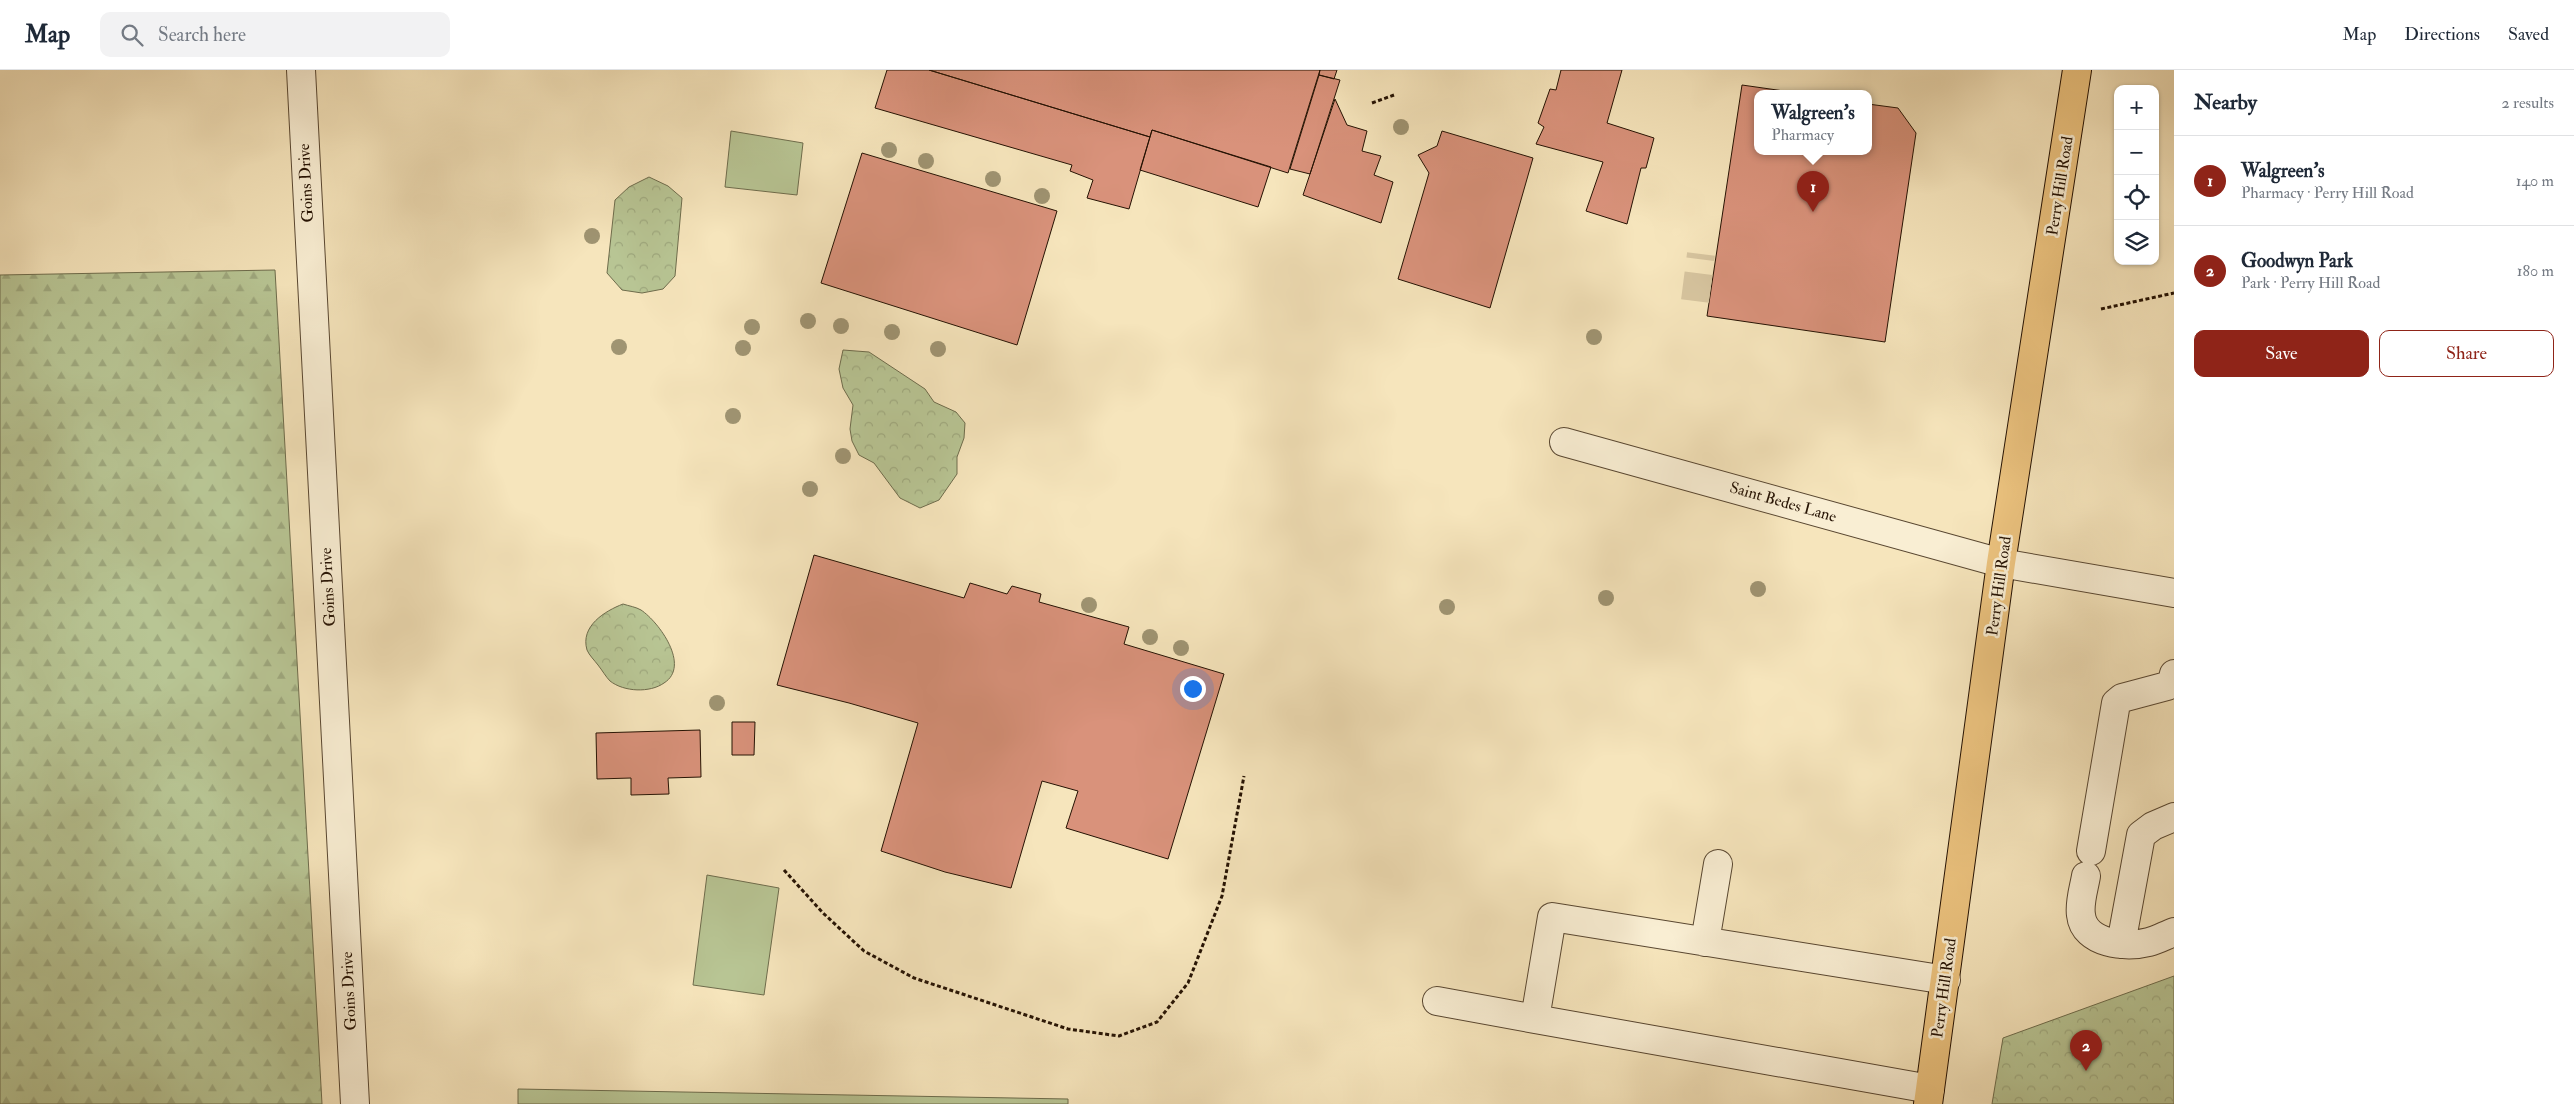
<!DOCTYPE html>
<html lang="en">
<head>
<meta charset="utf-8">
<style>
  :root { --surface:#fff; --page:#f2f2f3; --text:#1f2937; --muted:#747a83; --line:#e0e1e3; --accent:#8f2418 }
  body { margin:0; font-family:"IM FELL Double Pica",serif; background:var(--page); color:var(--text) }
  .controls { position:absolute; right:15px; top:15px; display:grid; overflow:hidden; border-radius:10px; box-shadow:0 1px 4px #0004 }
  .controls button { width:45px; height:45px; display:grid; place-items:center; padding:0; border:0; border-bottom:1px solid var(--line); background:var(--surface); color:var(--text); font:25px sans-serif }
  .you { position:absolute; left:1192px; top:618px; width:18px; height:18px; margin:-12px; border:4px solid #fff; border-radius:50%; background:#1a73e8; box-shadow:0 0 0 8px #1a73e833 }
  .badge { display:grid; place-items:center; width:32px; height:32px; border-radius:50%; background:var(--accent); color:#fff; font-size:16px; font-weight:700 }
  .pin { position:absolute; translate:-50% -41px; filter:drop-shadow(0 1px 2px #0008) }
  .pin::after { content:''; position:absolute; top:26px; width:18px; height:15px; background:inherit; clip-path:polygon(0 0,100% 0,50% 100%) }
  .popup { position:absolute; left:1754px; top:20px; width:118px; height:65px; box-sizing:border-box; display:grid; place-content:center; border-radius:10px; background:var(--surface); filter:drop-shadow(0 1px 4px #0005); font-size:16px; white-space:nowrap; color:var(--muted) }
  .popup b { font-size:19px; color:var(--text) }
  .popup::after { content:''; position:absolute; left:50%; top:100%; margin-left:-10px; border:10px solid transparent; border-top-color:var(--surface) }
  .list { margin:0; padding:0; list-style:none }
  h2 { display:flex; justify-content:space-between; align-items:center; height:65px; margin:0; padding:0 20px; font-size:21px }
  h2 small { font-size:16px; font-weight:400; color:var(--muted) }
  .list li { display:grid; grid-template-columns:32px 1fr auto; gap:15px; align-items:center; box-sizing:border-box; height:90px; padding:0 20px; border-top:1px solid var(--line) }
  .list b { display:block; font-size:19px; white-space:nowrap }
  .list p { margin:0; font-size:16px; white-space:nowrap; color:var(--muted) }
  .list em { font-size:16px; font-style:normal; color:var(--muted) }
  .actions { display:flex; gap:10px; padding:15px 20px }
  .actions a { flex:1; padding:11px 0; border:1px solid var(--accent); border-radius:10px; text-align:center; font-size:18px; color:var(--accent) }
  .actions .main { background:var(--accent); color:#fff }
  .icon { flex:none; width:28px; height:28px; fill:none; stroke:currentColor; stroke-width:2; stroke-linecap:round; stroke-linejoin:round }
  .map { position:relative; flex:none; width:2174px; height:1034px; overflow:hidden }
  header { display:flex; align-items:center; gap:30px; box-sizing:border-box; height:70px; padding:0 25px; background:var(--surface); border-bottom:1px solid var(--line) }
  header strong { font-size:24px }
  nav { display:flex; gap:28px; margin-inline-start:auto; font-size:18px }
  .search { width:350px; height:45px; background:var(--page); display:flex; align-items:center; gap:12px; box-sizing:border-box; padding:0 18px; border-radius:10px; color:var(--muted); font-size:19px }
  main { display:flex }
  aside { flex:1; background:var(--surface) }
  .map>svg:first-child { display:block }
  .forest { fill:url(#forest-firs); stroke:#6e6c4c }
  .park { fill:url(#park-crowns); stroke:#6e6c4c }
  .pitch { fill:#b8c594; stroke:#6e6c4c }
  .building { fill:#d9927b; stroke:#251203 }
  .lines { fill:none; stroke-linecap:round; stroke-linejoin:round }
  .minor-tunnel { stroke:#d7c5a0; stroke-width:28; stroke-dasharray:28 14; stroke-linecap:butt }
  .minor-casing { stroke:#594731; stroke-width:30 }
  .major-casing { stroke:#251203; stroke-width:30 }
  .path { stroke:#251203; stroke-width:3; stroke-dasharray:4 2.5; stroke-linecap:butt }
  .minor { stroke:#f9eed3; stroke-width:28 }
  .major { stroke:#ebc27e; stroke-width:28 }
  .tree { fill:#9f9472 }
  .labels { text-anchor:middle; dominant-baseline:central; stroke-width:5; stroke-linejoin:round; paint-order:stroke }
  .street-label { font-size:16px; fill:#251203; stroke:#f9eed3 }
</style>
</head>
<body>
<header>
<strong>Map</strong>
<div class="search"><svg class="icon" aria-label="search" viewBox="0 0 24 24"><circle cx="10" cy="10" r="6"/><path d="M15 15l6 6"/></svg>Search here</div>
<nav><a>Map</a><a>Directions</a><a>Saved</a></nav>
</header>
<main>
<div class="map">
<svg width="2174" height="1034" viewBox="0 0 2174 1034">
  <defs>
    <pattern id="forest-firs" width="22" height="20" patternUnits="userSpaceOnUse" patternTransform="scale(1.25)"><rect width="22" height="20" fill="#b8c594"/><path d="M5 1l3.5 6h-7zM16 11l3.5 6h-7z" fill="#9ea87e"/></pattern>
    <pattern id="park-crowns" width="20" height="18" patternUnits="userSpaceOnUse" patternTransform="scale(1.25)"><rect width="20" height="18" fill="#b8c594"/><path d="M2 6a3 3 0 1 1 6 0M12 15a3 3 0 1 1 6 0" fill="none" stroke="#9ea87e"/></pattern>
  </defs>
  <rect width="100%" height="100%" fill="#f6e5bc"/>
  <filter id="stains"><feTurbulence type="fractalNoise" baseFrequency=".004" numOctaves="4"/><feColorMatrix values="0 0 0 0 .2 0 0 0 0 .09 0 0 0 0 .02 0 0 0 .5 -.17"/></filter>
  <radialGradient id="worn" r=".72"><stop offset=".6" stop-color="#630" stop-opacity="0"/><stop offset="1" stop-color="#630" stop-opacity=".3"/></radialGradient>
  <path class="forest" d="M275,200L322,1034H0V205Z"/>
  <path class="park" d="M649,107L668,116L682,128L675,206L663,219L642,223L622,220L607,203L615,130L629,117Z
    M843,280L869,282L925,319L934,332L956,342L965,353L964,368L957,387V404L939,430L920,438L900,428L874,393L859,385L852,371L850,359L853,335L843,318L839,299Z
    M623,534C629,536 636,537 641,540C659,552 691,596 664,613C650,623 624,622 610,611C606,607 602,600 598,595C595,591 589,585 587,580C580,556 605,541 623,534Z
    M2174,906V1034H1992L2003,968Z"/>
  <path class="pitch" d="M731,61L803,73L797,125L725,117Z
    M707,805L779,818L764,925L693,915Z
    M518,1019L1068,1029V1034H518Z"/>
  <path class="building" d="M887,0H929L1150,67L1129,139L1087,128L1093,110L1070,101L1072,95L875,38Z
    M929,0H1320L1288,103L1152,60L1150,67Z
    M1320,0H1319H1337L1334,9L1319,5Z
    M1561,0H1622L1607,53L1654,68L1646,98H1641L1627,154L1586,141L1603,92L1536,74L1544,57L1538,53L1550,19L1556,20Z
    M1319,5L1340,10L1310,104L1290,99Z
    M1742,15L1798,23H1758V81H1868V34L1898,38L1916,63L1885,272L1707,246Z
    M1335,29L1347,55L1367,61L1362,81L1381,86L1374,105L1393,112L1381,153L1303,125Z
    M1152,60L1271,97L1258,137L1140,100Z
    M1442,61L1533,88L1490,238L1398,209L1429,103L1418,85L1437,76Z
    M862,83L1057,141L1017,275L821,213Z
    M814,485L964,528L970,513L1007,524L1012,516L1041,524L1039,532L1129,557L1124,574L1224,604L1168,789L1066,758L1078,721L1042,711L1011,818L945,802L881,781L918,653L849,633L777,615Z
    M732,652H755L754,685H732Z
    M700,660L701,707L668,708L669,724L631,725V708L597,709L596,663Z"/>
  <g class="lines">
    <path class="minor-tunnel" d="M1695,231L1701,184"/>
    <g class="minor-casing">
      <path id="minor" d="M301,0L355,1034
        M1564,372L2001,493L2174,523
        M2091,781L2116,633L2122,628L2167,616L2172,612L2174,604
        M2086,806C2084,818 2079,833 2081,845C2084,874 2126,878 2149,872C2157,870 2166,865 2174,862
        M1705,872L1718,794
        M2121,874L2141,765L2153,756L2174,747
        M1437,931L1535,949
        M1930,1019L1535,949L1552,847L1946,910"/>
    </g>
    <g class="major-casing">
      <path id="major" d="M1928,1034L2001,493L2077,0"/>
    </g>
    <path class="path" d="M1372,33L1394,25
      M2101,239L2174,223
      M784,800L823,843L864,881L914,908L1068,959L1119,966L1157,952L1188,913L1222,826L1244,706"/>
    <use href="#minor" class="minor"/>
    <use href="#major" class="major"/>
  </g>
  <g class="tree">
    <circle cx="1401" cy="57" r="8"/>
    <circle cx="889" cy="80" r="8"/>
    <circle cx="926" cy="91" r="8"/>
    <circle cx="993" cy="109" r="8"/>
    <circle cx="1042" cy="126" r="8"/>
    <circle cx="592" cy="166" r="8"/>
    <circle cx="808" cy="251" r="8"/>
    <circle cx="841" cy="256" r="8"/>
    <circle cx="752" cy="257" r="8"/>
    <circle cx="892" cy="262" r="8"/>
    <circle cx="1594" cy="267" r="8"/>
    <circle cx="619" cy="277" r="8"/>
    <circle cx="743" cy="278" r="8"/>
    <circle cx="938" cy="279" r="8"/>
    <circle cx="733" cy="346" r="8"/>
    <circle cx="843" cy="386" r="8"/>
    <circle cx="810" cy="419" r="8"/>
    <circle cx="1758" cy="519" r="8"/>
    <circle cx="1606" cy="528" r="8"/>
    <circle cx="1089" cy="535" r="8"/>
    <circle cx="1447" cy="537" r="8"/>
    <circle cx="1150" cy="567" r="8"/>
    <circle cx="1181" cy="578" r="8"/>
    <circle cx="717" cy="633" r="8"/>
  </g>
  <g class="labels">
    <g class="street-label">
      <text transform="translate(306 113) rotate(-93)">Goins Drive</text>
      <text transform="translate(2060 116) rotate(-81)">Perry Hill Road</text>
      <text transform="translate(1783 432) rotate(16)">Saint Bedes Lane</text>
      <text transform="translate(1999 516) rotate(-82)">Perry Hill Road</text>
      <text transform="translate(328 517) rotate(-93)">Goins Drive</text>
      <text transform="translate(1944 918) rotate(-82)">Perry Hill Road</text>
      <text transform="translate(349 921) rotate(-93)">Goins Drive</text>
    </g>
  </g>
  <rect width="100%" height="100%" filter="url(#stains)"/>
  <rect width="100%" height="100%" fill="url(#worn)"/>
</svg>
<div class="controls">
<button>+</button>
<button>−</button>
<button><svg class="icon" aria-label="locate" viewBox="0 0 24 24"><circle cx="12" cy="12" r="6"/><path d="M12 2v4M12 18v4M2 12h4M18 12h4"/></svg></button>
<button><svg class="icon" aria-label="layers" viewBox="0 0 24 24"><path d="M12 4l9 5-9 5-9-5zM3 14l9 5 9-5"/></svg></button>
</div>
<div class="you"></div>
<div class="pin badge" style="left:1813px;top:142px">1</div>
<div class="popup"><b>Walgreen's</b>Pharmacy</div>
<div class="pin badge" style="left:2086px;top:1001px">2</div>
</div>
<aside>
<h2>Nearby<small>2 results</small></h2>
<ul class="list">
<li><span class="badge">1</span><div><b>Walgreen's</b><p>Pharmacy · Perry Hill Road</p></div><em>140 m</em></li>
<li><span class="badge">2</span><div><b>Goodwyn Park</b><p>Park · Perry Hill Road</p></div><em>180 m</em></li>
</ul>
<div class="actions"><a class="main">Save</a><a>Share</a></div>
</aside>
</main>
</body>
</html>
